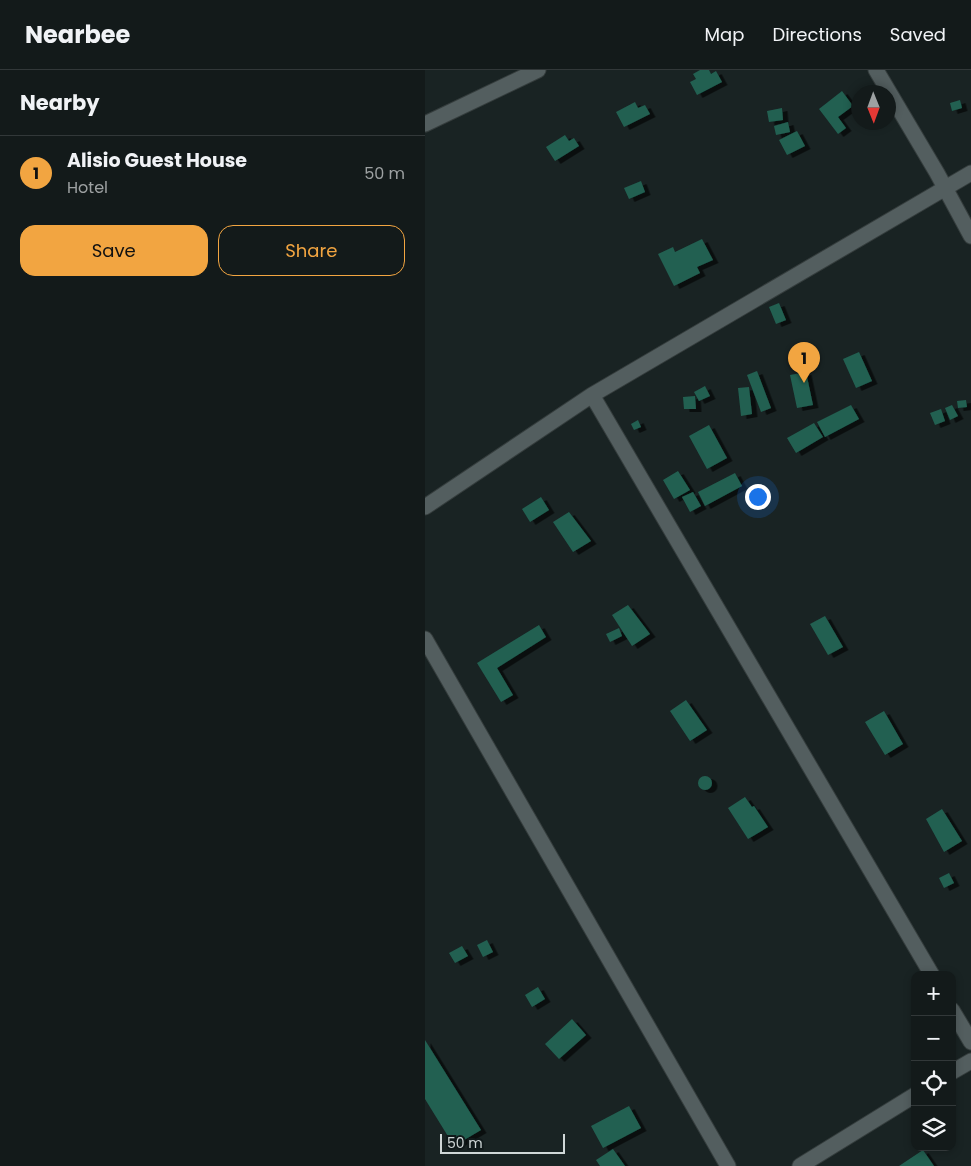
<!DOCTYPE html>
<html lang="en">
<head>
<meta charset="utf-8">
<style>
  :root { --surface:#131a1a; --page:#202727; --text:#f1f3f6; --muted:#9da1a2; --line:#323839; --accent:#f2a541 }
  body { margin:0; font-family:Poppins,sans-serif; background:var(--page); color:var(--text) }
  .controls { position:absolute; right:15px; bottom:15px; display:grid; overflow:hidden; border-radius:10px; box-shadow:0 2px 8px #0003 }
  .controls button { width:45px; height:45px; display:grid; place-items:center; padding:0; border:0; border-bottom:1px solid var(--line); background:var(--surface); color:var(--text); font:25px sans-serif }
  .compass { position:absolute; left:426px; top:15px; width:45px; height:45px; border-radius:50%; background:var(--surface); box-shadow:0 2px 8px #0003; rotate:179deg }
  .scale { position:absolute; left:15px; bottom:12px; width:125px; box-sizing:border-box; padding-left:5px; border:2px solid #d0d7d7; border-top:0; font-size:14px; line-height:18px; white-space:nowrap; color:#d0d7d7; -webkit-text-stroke:4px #10191a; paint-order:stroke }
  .you { position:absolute; left:332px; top:426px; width:18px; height:18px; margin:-12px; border:4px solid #fff; border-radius:50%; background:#1a73e8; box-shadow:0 0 0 8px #1a73e833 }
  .badge { display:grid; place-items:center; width:32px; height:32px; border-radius:50%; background:var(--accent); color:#111; font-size:16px; font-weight:700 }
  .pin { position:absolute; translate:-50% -41px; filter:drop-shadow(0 1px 2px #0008) }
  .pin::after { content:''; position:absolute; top:26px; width:18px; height:15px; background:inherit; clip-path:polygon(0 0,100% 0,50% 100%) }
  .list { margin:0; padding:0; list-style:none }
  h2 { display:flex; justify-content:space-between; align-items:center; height:65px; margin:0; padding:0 20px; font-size:21px }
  h2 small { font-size:16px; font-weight:400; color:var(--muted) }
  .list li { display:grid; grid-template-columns:32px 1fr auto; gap:15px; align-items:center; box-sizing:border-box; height:75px; padding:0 20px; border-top:1px solid var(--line) }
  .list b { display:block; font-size:19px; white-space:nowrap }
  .list p { margin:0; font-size:16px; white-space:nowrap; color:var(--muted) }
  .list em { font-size:16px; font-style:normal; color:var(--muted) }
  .actions { display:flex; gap:10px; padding:15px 20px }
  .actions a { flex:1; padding:11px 0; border:1px solid var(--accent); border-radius:15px; text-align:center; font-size:18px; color:var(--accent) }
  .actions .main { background:var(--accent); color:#111 }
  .icon { flex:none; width:28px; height:28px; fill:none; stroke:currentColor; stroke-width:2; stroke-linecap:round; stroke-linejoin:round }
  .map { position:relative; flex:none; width:546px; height:1096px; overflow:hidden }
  header { display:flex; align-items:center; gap:30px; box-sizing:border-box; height:70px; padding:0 25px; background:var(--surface); border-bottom:1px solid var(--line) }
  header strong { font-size:24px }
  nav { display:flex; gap:28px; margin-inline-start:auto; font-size:18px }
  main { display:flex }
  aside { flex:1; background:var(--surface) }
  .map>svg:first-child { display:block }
  .building { fill:#216051; filter:url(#shadow) }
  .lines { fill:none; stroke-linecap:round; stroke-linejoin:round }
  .street-casing { stroke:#353d3d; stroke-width:17 }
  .street { stroke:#535e5f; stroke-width:15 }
</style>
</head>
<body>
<header>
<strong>Nearbee</strong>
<nav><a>Map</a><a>Directions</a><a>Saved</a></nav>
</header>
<main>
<aside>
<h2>Nearby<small></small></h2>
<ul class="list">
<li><span class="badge">1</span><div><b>Alisio Guest House</b><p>Hotel</p></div><em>50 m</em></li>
</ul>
<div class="actions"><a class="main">Save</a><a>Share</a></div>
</aside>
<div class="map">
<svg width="546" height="1096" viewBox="0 0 546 1096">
  <defs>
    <filter id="shadow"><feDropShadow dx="5.5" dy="3" stdDeviation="0" flood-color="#0009"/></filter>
  </defs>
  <rect width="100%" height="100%" fill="#192323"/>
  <path class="building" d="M275,0H284L286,4L291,1L297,12L272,25L265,12L271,9L268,4Z
    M417,21L428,36L413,47L421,58L413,64L394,39Z
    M535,30L537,38L527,41L525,33Z
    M210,32L213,38L220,35L225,44L199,57L191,42Z
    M357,38L358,50L344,52L342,41Z
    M363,52L365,62L351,65L349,56Z
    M372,61L380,76L362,85L354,70Z
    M140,65L144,71L149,68L154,76L130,91L121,77Z
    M216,111L220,122L204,129L199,118Z
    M277,169L288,190L272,197L275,203L249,216L233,184L248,177L250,182Z
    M354,233L361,250L351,254L344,237Z
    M434,282L447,311L431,318L418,289Z
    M332,301L346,338L336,342L322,305Z
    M381,302L388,335L372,338L365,305Z
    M280,316L285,326L274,331L269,322Z
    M324,317L327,344L316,346L313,318Z
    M270,326L271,339H259L258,327Z
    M541,330L542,337L533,338L532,331Z
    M426,335L434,349L400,367L392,352Z
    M527,335L533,346L525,350L520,338Z
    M516,339L520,351L510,355L505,343Z
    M213,350L216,357L209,360L206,354Z
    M389,353L398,367L371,383L362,368Z
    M284,355L302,388L282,399L264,366Z
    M253,401L265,420L249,429L238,410Z
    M310,403L317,416L280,436L273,422Z
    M268,422L276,436L265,442L257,427Z
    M116,427L124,440L105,452L97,439Z
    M144,442L166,471L148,482L128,452Z
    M203,535L225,564L207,576L187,545Z
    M400,546L418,577L403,585L385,554Z
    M114,555L121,567L72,598L88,625L76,632L52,593Z
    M194,558L197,566L185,572L181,564Z
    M261,630L282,660L265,671L245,641Z
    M459,641L478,674L460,685L440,652Z
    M273 713a7 7 0 1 1 14 0a7 7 0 1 1-14 0Z
    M320,727L327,737L329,736L343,757L323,769L303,738Z
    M517,739L537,771L519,782L501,749Z
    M524,803L529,813L519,818L514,808Z
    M62,870L68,882L58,887L52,875Z
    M37,876L43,886L30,893L24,883Z
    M113,917L120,929L107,937L100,925Z
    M147,949L161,965L134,989L120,974Z
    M0,970L56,1060L29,1076L0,1029Z
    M204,1036L216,1058L178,1078L166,1056Z
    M188,1079L200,1096H175L171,1090Z
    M498,1080L509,1096H474Z"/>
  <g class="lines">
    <g class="street-casing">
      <path id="street" d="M451,0L512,103L546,166
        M0,54L113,0
        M167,325L507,905
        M0,437L167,325L546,103
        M0,569L303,1096
        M527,940L546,972
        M527,1002L546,991
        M375,1096L490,1025"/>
    </g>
    <use href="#street" class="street"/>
  </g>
</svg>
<div class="controls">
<button>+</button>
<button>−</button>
<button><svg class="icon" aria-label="locate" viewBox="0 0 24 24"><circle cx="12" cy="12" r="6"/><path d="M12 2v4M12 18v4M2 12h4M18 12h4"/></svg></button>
<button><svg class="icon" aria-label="layers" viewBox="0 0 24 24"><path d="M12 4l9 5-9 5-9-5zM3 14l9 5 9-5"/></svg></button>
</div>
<svg class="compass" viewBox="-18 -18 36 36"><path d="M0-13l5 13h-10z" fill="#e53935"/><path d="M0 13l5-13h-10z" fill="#9da1a2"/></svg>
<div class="scale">50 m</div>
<div class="you"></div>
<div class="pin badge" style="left:379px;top:313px">1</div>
</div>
</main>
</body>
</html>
